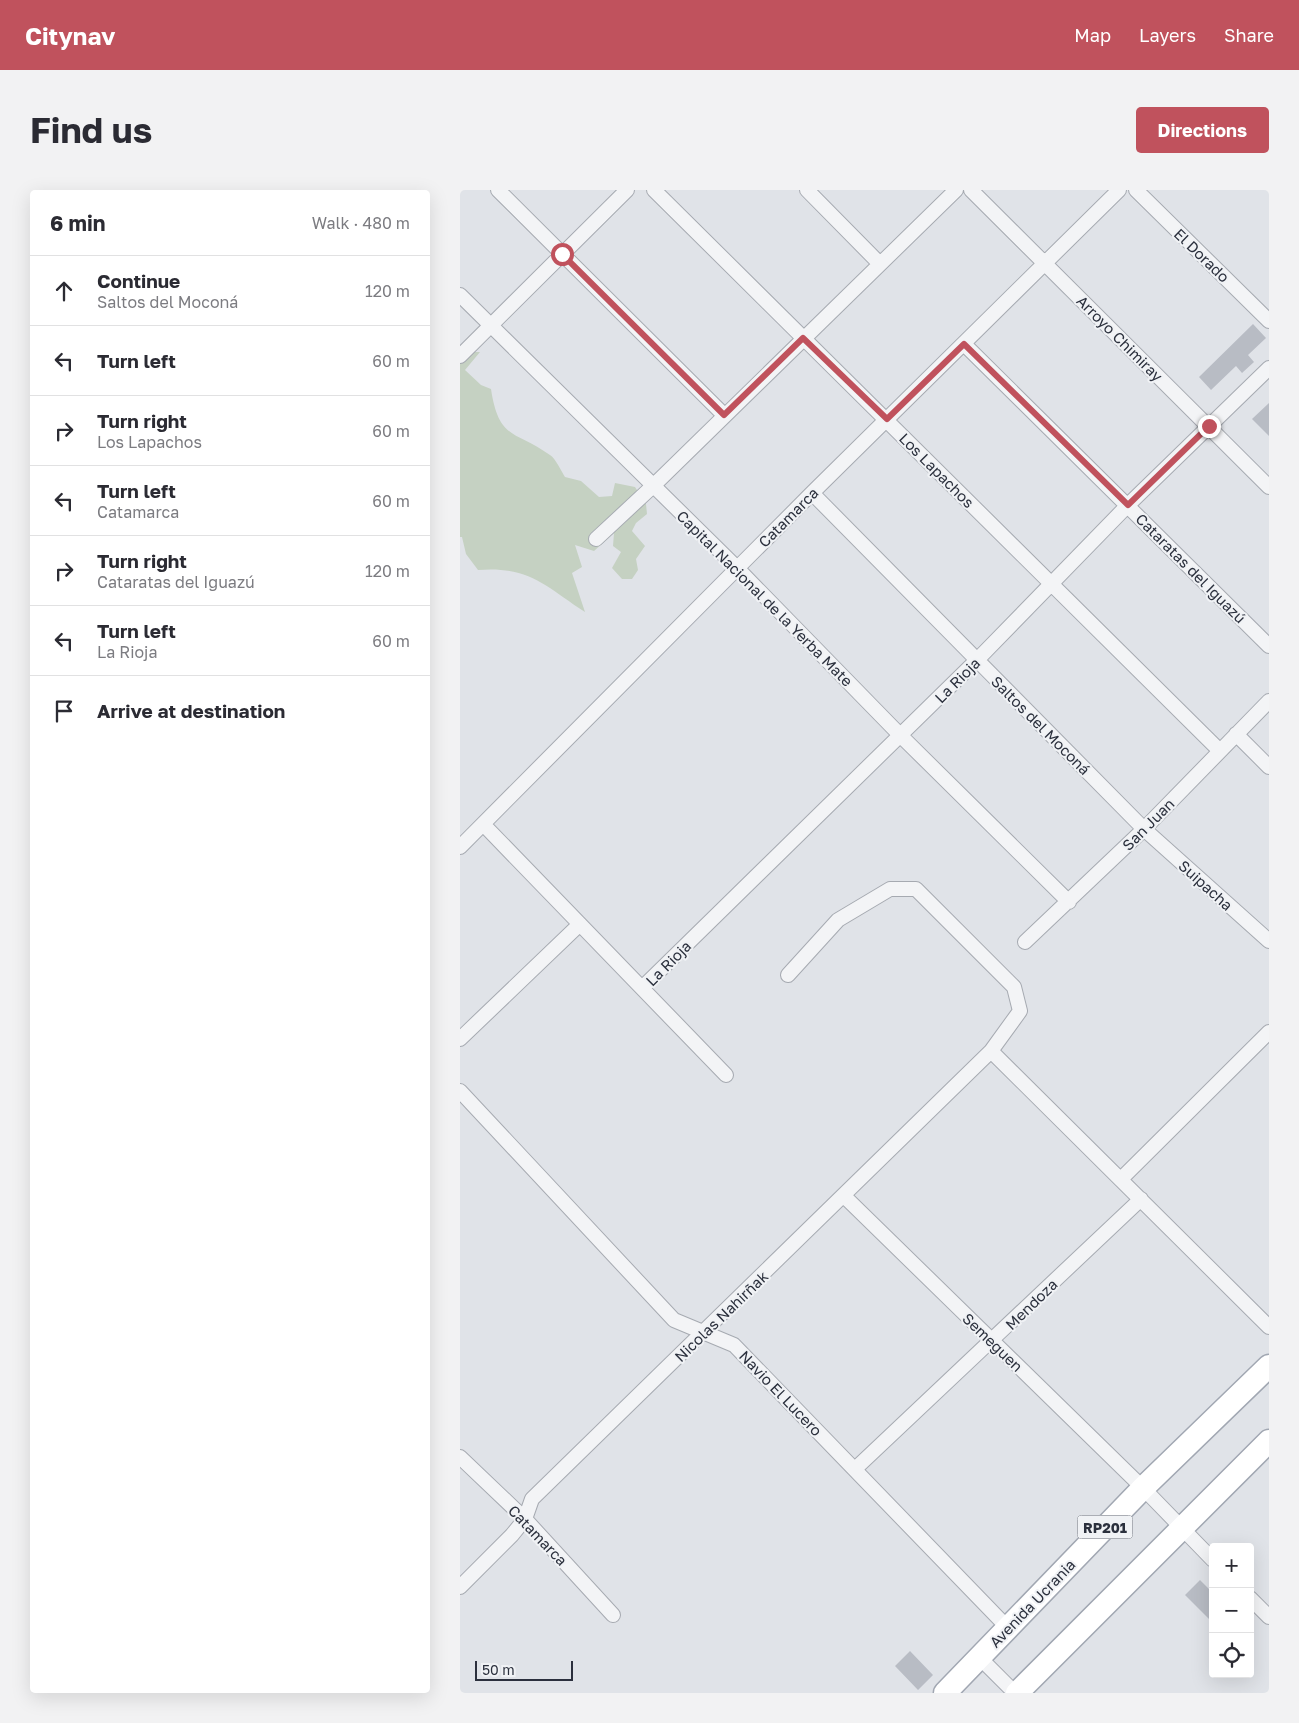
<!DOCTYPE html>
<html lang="en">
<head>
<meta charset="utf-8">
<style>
  :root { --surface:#fff; --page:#f2f2f3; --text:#2b2b33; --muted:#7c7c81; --line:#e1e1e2; --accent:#c0525d }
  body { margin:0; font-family:"Golos Text",sans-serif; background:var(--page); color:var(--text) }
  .controls { position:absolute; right:15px; bottom:15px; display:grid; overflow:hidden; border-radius:5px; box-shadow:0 5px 20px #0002 }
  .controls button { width:45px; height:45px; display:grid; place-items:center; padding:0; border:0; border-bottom:1px solid var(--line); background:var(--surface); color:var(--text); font:25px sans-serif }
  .scale { position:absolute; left:15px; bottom:12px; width:98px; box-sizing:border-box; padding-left:5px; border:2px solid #2b303d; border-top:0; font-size:14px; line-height:18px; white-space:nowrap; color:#2b303d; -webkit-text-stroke:4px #f0f2f5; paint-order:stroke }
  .stop { position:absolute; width:15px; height:15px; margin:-11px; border:4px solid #c0525d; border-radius:50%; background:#fff }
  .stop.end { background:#c0525d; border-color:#fff; box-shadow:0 1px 5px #0008 }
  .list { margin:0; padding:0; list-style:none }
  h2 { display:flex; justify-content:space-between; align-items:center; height:65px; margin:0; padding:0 20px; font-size:21px }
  h2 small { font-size:16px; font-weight:400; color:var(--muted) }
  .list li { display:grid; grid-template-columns:32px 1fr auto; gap:15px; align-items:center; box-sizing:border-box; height:70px; padding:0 20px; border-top:1px solid var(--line) }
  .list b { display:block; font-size:19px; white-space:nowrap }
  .list p { margin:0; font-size:16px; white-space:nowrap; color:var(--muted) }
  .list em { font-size:16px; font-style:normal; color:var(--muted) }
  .icon { flex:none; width:28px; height:28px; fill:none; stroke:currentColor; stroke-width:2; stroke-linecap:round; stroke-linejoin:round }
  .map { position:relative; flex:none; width:809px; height:1503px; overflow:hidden; border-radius:5px }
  header { display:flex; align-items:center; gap:30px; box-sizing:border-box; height:70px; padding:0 25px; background:var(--accent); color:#fff }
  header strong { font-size:24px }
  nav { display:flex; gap:28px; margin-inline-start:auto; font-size:18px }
  .intro { display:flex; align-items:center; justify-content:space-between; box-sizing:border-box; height:120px; padding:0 30px }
  h1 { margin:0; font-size:35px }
  .button { padding:12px 22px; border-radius:5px; background:var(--accent); color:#fff; font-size:18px; font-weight:700 }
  main { display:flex; gap:30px; padding:0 30px }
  aside { flex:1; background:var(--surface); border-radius:5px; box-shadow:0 5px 20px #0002 }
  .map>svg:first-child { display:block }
  .green { fill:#c5d1c2 }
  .building { fill:#b8bcc4 }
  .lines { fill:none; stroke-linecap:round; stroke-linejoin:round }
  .street-casing { stroke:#a6aab1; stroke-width:16 }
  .primary-casing { stroke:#a1a7b2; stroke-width:25 }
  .street { stroke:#f3f4f6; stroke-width:14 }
  .primary { stroke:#fff; stroke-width:22 }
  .route { stroke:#c0525d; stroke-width:6 }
  .labels { text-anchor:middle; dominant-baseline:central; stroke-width:4; stroke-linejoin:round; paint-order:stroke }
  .shield { fill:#f0f2f5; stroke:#666a74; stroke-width:1 }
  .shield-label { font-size:14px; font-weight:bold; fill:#2b303d }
  .street-label { font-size:15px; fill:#2b303d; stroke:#f0f2f5 }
</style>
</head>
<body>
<header>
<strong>Citynav</strong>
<nav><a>Map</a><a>Layers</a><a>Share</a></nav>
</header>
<div class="intro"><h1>Find us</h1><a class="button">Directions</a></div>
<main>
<aside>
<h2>6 min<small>Walk · 480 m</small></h2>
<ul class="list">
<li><svg class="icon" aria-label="ahead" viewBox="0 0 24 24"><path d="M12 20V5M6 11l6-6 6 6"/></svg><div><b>Continue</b><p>Saltos del Moconá</p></div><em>120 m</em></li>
<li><svg class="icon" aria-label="left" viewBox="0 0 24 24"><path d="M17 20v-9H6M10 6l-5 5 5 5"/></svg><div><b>Turn left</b></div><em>60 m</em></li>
<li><svg class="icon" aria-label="right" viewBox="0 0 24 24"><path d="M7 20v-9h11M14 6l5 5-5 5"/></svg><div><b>Turn right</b><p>Los Lapachos</p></div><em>60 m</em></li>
<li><svg class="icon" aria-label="left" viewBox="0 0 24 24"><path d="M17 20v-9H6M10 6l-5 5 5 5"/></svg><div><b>Turn left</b><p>Catamarca</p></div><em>60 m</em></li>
<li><svg class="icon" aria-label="right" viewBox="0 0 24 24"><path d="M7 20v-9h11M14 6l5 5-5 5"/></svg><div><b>Turn right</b><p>Cataratas del Iguazú</p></div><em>120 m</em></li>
<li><svg class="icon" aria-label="left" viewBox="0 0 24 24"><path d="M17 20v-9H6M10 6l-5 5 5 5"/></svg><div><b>Turn left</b><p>La Rioja</p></div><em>60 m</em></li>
<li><svg class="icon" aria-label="arrive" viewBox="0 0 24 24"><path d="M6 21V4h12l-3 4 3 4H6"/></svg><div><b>Arrive at destination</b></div></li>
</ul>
</aside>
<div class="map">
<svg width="809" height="1503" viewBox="0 0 809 1503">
  <rect width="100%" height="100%" fill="#e0e3e8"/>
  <path class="green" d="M0,162H20L5,180L21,195L31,199C39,251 55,240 90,265C96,269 101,281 105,287L121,291L139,307L152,306L155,293L175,297L186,314L187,324L176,333L172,341L185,356L176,369L178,380L172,389H162L152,378L161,362L153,356L154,343L134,361L115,355L122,377L112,383L125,422C85,396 70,376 18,380L6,364L2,347H0Z"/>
  <path class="building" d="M793,134L806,148L788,165L794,172L782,183L776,176L751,200L739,187Z
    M809,213V246L792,229Z
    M740,1390L753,1403V1433L725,1405Z
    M450,1461L473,1485L458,1500L435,1476Z"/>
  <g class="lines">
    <g class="street-casing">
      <path id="street" d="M38,0L264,225
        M194,0L760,561
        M347,0L420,74
        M511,0L809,297
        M676,0L809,131
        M0,105L277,378L440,545L609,712
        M504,154L809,456
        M0,166L167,0
        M352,303L684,639L809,751
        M136,349L193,296L496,0
        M776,544L809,577
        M23,634L266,885
        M0,657L352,303L659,0
        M565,752L684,639L809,511
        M182,798L517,470L668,315L809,178
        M0,849L120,734
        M531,861L809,1137
        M0,901L214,1130L274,1155L547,1437
        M661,989L809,842
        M384,1006L683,1298L753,1370
        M0,1267L65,1329L153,1425
        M395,1279L681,1009
        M0,1397L52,1345L65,1329L72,1309L531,861L560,821L554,797L456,699H430L378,730L328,785
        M790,1408L809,1427
        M520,1468L555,1503"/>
    </g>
    <g class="primary-casing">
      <path id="primary" d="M485,1503L683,1298L809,1176
        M557,1503L809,1251"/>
    </g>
    <use href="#street" class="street"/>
    <use href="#primary" class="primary"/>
  </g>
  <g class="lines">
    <path class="route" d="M102,64L264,225L343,148L427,229L504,154L668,315L749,236"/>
  </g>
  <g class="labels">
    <rect class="shield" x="617.5" y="1325.5" width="55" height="23" rx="4"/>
    <g class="shield-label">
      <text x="645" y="1337">RP201</text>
    </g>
    <g class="street-label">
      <text transform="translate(742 65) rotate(44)">El Dorado</text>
      <text transform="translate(660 148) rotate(45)">Arroyo Chimiray</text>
      <text transform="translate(477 280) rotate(45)">Los Lapachos</text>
      <text transform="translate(328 327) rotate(-45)">Catamarca</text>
      <text transform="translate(731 378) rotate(45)">Cataratas del Iguazú</text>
      <text transform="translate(305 408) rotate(45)">Capital Nacional de la Yerba Mate</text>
      <text transform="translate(497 490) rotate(-45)">La Rioja</text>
      <text transform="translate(581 535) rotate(45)">Saltos del Moconá</text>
      <text transform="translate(688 634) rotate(-45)">San Juan</text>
      <text transform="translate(746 695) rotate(42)">Suipacha</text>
      <text transform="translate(208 773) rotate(-45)">La Rioja</text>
      <text transform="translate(571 1114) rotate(-44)">Mendoza</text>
      <text transform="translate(261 1126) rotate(-44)">Nicolas Nahirñak</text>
      <text transform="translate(533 1152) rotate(44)">Semeguen</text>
      <text transform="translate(321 1203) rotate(46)">Navio El Lucero</text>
      <text transform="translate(78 1345) rotate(46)">Catamarca</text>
      <text transform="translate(572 1413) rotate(-46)">Avenida Ucrania</text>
    </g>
  </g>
</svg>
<div class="controls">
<button>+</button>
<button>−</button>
<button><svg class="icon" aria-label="locate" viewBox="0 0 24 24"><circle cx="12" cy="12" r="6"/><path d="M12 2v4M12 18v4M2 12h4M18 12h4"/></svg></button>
</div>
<div class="scale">50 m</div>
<div class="stop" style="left:102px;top:64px"></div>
<div class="stop end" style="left:749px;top:236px"></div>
</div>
</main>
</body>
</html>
